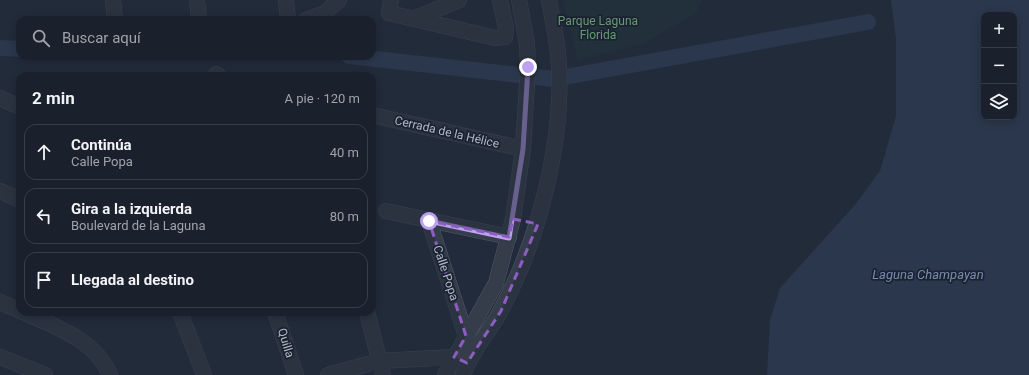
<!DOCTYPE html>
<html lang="es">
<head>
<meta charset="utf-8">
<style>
  :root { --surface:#1a202c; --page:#272d38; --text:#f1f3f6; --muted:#9fa3a9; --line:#383e48 }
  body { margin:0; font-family:Roboto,sans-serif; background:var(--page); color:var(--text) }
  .controls { position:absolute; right:12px; top:12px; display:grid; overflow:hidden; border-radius:8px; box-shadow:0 2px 10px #0003 }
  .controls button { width:36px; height:36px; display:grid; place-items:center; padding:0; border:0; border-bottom:1px solid var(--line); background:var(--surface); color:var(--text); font:20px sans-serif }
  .stop { position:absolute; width:12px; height:12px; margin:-9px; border:3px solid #bca0f2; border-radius:50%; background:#fff }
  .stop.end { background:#bca0f2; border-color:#fff; box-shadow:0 1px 4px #0008 }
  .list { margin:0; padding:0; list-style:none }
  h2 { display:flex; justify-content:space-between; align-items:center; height:52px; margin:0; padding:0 16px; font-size:17px }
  h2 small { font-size:13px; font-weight:400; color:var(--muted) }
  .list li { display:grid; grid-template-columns:26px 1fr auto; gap:12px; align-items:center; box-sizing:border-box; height:56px; margin:0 8px 8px; padding:0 8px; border:1px solid var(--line); border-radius:12px }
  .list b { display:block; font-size:15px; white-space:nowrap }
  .list p { margin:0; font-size:13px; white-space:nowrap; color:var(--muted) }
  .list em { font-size:13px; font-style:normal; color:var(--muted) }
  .icon { flex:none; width:22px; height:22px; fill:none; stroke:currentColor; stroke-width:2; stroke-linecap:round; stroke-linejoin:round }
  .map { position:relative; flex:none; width:1029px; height:375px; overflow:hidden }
  .search { position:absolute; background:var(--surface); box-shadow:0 2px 10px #0003; left:16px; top:16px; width:360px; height:44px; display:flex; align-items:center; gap:10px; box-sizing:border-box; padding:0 14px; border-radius:12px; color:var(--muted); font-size:15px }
  .panel { position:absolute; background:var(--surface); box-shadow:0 2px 10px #0003; left:16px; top:72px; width:360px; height:244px; border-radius:12px }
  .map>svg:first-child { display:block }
  .green { fill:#23373c }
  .water { fill:#354563; fill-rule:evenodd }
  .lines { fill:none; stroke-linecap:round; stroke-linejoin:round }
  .canal { stroke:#354563; stroke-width:16 }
  .minor-casing { stroke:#505866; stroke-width:16 }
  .minor { stroke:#353d4b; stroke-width:15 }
  .route { stroke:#bca0f2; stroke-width:5 }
  .marked { fill:none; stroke:#8e5dc2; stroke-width:3; stroke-dasharray:8 5; stroke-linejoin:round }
  .labels { text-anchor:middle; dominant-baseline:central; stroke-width:3.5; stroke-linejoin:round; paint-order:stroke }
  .park-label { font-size:12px; fill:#679976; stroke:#1b2230 }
  .street-label { font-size:12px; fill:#b0b8c7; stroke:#1b2230 }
  .water-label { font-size:13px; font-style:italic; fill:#778cb0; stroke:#1b2230 }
</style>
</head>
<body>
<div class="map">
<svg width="1029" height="375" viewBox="0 0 1029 375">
  <rect width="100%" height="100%" fill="#222b3b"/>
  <path class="green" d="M563,0H702L696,13L642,44L578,60Z"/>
  <path class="water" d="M891,0H1029V375H767L770,320L780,288L854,206L880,171L896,116V39ZM984,15H1014V117H984Z"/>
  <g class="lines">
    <path class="canal" d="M0,48L20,49
      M349,56L554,79L868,22"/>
    <g class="minor-casing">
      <path id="minor" d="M113,0L115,20
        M197,0L199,20
        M286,0L288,20
        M391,0L389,13L495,38L505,37L506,28L500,0
        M416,18L459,0
        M306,20L325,13L339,0
        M216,74L219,76
        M0,98L20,107
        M372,115L523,149
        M0,191L20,200
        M386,211L509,237
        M429,221L466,336
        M0,302L20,311
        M23,312C55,327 95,339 110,375
        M180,312L204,375
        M275,312L296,375
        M367,312L383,375
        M0,357L45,375
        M328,375L379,361L454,357L461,361
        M445,375L496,283L513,219L523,149L528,67L527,44L519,0
        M463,375C471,351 489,333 501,310C538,241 563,145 559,66C558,44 553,22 549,0"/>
    </g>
    <use href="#minor" class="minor"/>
  </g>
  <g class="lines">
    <path class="route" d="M429,221L509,238L523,149L528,67"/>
  </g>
  <path d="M0 0H1029V375H0ZM513,219L538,224L501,311L467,363L454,357L466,336L429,221L509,237Z" fill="#222b3b" fill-opacity=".55" fill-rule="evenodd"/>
  <path class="marked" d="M513,219L538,224L501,311L467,363L454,357L466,336L429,221L509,237Z"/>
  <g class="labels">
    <g class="park-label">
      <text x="598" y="21">Parque Laguna<tspan x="598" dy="14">Florida</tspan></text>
    </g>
    <g class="street-label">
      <text transform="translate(447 132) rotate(13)">Cerrada de la Hélice</text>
      <text transform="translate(446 273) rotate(72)">Calle Popa</text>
      <text transform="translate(286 343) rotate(73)">Quilla</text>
    </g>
    <g class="water-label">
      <text x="928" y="274">Laguna Champayan</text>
    </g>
  </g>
</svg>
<div class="controls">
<button>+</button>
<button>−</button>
<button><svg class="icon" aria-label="layers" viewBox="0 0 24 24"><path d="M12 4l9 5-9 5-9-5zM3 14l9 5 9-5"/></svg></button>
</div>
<div class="stop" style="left:429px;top:221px"></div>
<div class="stop end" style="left:528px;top:67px"></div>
<div class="search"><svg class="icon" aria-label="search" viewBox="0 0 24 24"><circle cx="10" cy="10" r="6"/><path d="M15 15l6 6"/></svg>Buscar aquí</div>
<section class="panel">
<h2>2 min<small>A pie · 120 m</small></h2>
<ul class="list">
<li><svg class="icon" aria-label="ahead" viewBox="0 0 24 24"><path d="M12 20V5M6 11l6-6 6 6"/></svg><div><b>Continúa</b><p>Calle Popa</p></div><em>40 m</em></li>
<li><svg class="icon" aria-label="left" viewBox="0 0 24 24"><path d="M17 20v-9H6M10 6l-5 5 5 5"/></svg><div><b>Gira a la izquierda</b><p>Boulevard de la Laguna</p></div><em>80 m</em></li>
<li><svg class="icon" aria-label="arrive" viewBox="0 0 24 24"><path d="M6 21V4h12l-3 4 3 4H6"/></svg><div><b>Llegada al destino</b></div></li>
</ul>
</section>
</div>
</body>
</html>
